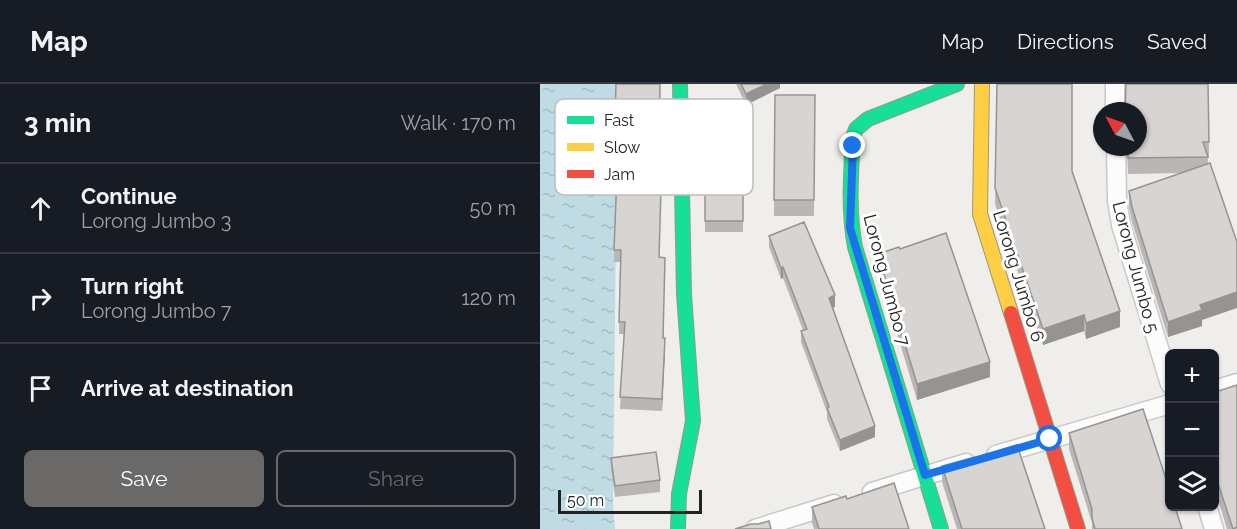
<!DOCTYPE html>
<html lang="en">
<head>
<meta charset="utf-8">
<style>
  :root { --surface:#171b24; --page:#242831; --text:#f1f3f6; --muted:#9ea1a6; --line:#363941; --accent:#6a6968 }
  body { margin:0; font-family:Raleway,sans-serif; background:var(--page); color:var(--text) }
  .controls { position:absolute; right:18px; bottom:18px; display:grid; overflow:hidden; border-radius:9px; box-shadow:0 2px 4px #0004 }
  .controls button { width:54px; height:54px; display:grid; place-items:center; padding:0; border:0; border-bottom:2px solid var(--line); background:var(--surface); color:var(--text); font:30px sans-serif }
  .compass { position:absolute; left:553px; top:18px; width:54px; height:54px; border-radius:50%; background:var(--surface); box-shadow:0 2px 4px #0004; rotate:311deg }
  .scale { position:absolute; left:18px; bottom:15px; width:144px; box-sizing:border-box; padding-left:6px; border:3px solid #222; border-top:0; font-size:16px; line-height:21px; white-space:nowrap; color:#222; -webkit-text-stroke:4px #fff; paint-order:stroke }
  .stop { position:absolute; width:18px; height:18px; margin:-14px; border:4px solid #1a73e8; border-radius:50%; background:#fff }
  .stop.end { background:#1a73e8; border-color:#fff; box-shadow:0 2px 6px #0008 }
  .list { margin:0; padding:0; list-style:none }
  h2 { display:flex; justify-content:space-between; align-items:center; height:78px; margin:0; padding:0 24px; font-size:26px }
  h2 small { font-size:20px; font-weight:400; color:var(--muted) }
  .list li { display:grid; grid-template-columns:39px 1fr auto; gap:18px; align-items:center; box-sizing:border-box; height:90px; padding:0 24px; border-top:2px solid var(--line) }
  .list b { display:block; font-size:22px; white-space:nowrap }
  .list p { margin:0; font-size:20px; white-space:nowrap; color:var(--muted) }
  .list em { font-size:20px; font-style:normal; color:var(--muted) }
  .actions { display:flex; gap:12px; padding:18px 24px }
  .actions a { flex:1; padding:14px 0; border:2px solid var(--accent); border-radius:9px; text-align:center; font-size:21px; color:var(--accent) }
  .actions .main { background:var(--accent); color:#fff }
  .icon { flex:none; width:33px; height:33px; fill:none; stroke:currentColor; stroke-width:2; stroke-linecap:round; stroke-linejoin:round }
  .map { position:relative; flex:none; width:697px; height:445px; overflow:hidden }
  header { display:flex; align-items:center; gap:36px; box-sizing:border-box; height:84px; padding:0 30px; background:var(--surface); border-bottom:2px solid var(--line) }
  header strong { font-size:28px }
  nav { display:flex; gap:33px; margin-inline-start:auto; font-size:21px }
  main { display:flex }
  aside { flex:1; background:var(--surface) }
  .map>svg:first-child { display:block }
  .water { fill:url(#water-ripples) }
  .lines { fill:none; stroke-linecap:round; stroke-linejoin:round }
  .street-casing { stroke:#c9c8c7; stroke-width:21 }
  .fast-casing { stroke:#999a82; stroke-width:16 }
  .slow-casing { stroke:#999a82; stroke-width:16 }
  .jam-casing { stroke:#999a82; stroke-width:16 }
  .street { stroke:#fdfcfc; stroke-width:18 }
  .fast { stroke:#16e098; stroke-width:14 }
  .slow { stroke:#ffcf43; stroke-width:14 }
  .jam { stroke:#f24e42; stroke-width:14 }
  .wall { fill:#b9b6b5 }
  .shaded-wall { fill:#969493 }
  .building { fill:#d7d4d2; stroke:#969493; stroke-width:1.5 }
  .route { stroke:#1a73e8; stroke-width:8 }
  .labels { text-anchor:middle; dominant-baseline:central; stroke-width:6; stroke-linejoin:round; paint-order:stroke }
  .street-label { font-size:18px; fill:#222; stroke:#fff }
  .key { fill:#fff; stroke:#bdbdbd; stroke-width:1.5 }
  .key-label { font-size:16px; fill:#222 }
</style>
</head>
<body>
<header>
<strong>Map</strong>
<nav><a>Map</a><a>Directions</a><a>Saved</a></nav>
</header>
<main>
<aside>
<h2>3 min<small>Walk · 170 m</small></h2>
<ul class="list">
<li><svg class="icon" aria-label="ahead" viewBox="0 0 24 24"><path d="M12 20V5M6 11l6-6 6 6"/></svg><div><b>Continue</b><p>Lorong Jumbo 3</p></div><em>50 m</em></li>
<li><svg class="icon" aria-label="right" viewBox="0 0 24 24"><path d="M7 20v-9h11M14 6l5 5-5 5"/></svg><div><b>Turn right</b><p>Lorong Jumbo 7</p></div><em>120 m</em></li>
<li><svg class="icon" aria-label="arrive" viewBox="0 0 24 24"><path d="M6 21V4h12l-3 4 3 4H6"/></svg><div><b>Arrive at destination</b></div></li>
</ul>
<div class="actions"><a class="main">Save</a><a>Share</a></div>
</aside>
<div class="map">
<svg width="697" height="445" viewBox="0 0 697 445">
  <defs>
    <pattern id="water-ripples" width="26" height="14" patternUnits="userSpaceOnUse" patternTransform="scale(1.5)"><rect width="26" height="14" fill="#bfdbe3"/><path d="M2 4q2-2 4 0t4 0M15 11q2-2 4 0t4 0" fill="none" stroke="#a4bcc2"/></pattern>
  </defs>
  <rect width="100%" height="100%" fill="#f0eeeb"/>
  <path class="water" d="M0,0H86L76,145L73,418L75,445H0Z"/>
  <g class="lines">
    <g class="street-casing">
      <path id="street" d="M575,0V27
        M576,63L577,116L581,141L630,300
        M674,306L697,299
        M456,371L630,320
        M332,408L426,379
        M667,422L674,445
        M215,445L294,420"/>
    </g>
    <g class="fast-casing">
      <path id="fast" d="M138,445L139,410L153,337L144,210L140,0
        M401,445L315,163C308,126 311,90 313,53L316,45L328,35L417,0"/>
    </g>
    <g class="slow-casing">
      <path id="slow" d="M442,0L440,130L471,229"/>
    </g>
    <g class="jam-casing">
      <path id="jam" d="M471,229L538,445"/>
    </g>
    <use href="#street" class="street"/>
    <use href="#fast" class="fast"/>
    <use href="#slow" class="slow"/>
    <use href="#jam" class="jam"/>
  </g>
  <path class="wall" d="M74,0H120L119,173L124,254L125,266L122,327L80,325L84,250H79L80,178H74L77,75H74L76,1Z
    M196,0H240V4L206,21Z
    M457,0L532,87L580,243L546,255L544,247L503,261L455,120Z
    M668,0L669,73H668L662,242L628,253L592,138L589,123V107L642,89L588,90L587,63Z
    M235,11H275L274,132H234Z
    M165,102H203V148H165Z
    M229,152L295,223H293L335,353L300,367L287,335V328L261,258V247L263,246L243,194L241,195L229,163Z
    M360,165L450,293L377,316L338,186V170Z
    M675,308L697,445H687L675,405Z
    M529,349L642,445H552V439L529,365Z
    M71,374L120,396V408L75,413L71,385Z
    M436,374L505,445H417L402,398V382Z
    M307,415L369,445H274L272,439V423Z"/>
  <path class="shaded-wall" d="M227,0H240V4L206,21V10Z
    M243,183V194L241,195V184Z
    M697,208V224L662,236V242L628,253V238L660,221Z
    M295,211V223L289,225V214Z
    M580,227V243L546,255V239Z
    M544,231V247L503,261V245Z
    M125,254V266L122,327V315Z
    M450,278V293L377,316V300Z
    M335,342V353L300,367V356Z"/>
  <path class="building" d="M76,0H120L119,71H122L119,173L125,174L123,254H125L122,315L80,313L85,238H79L81,166H74L78,63H74Z
    M201,0H227L206,10Z
    M457,0H532V87L580,227L546,239L544,231L503,245L455,104Z
    M586,0H668L669,58H663L668,73L588,74V63H598V27H585Z
    M235,11H275L274,116H234Z
    M670,79L697,158V208L660,221L662,226L628,238L592,123L589,107Z
    M165,102H203V137H165Z
    M264,138L295,211L289,214L335,342L300,356L287,324L289,323L261,247L267,245L243,183L241,184L229,152Z
    M406,149L450,278L377,300L338,170L359,163L360,165Z
    M697,301V443L693,445L675,390V308Z
    M603,325L630,407V423H635L642,445H555L552,434V425L529,349Z
    M477,361L505,445H422L402,382L435,373L436,374Z
    M116,368L120,396L75,402L71,374Z
    M354,399L369,445H279L272,423L306,412L307,415Z
    M229,437L231,445H195L211,440H218Z"/>
  <g class="lines">
    <path class="route" d="M313,62L310,144L385,391L510,355"/>
  </g>
  <g class="labels">
    <g class="street-label">
      <text transform="translate(596 183) rotate(75)">Lorong Jumbo 5</text>
      <text transform="translate(479 192) rotate(73)">Lorong Jumbo 6</text>
      <text transform="translate(347 196) rotate(75)">Lorong Jumbo 7</text>
    </g>
  </g>
  <rect x="15" y="15" width="198" height="96" rx="9" class="key"/>
  <rect x="27" y="32" width="27" height="8" fill="#16e098"/>
  <rect x="27" y="59" width="27" height="8" fill="#ffcf43"/>
  <rect x="27" y="86" width="27" height="8" fill="#f24e42"/>
  <g class="key-label">
    <text x="64" y="42">Fast</text>
    <text x="64" y="69">Slow</text>
    <text x="64" y="96">Jam</text>
  </g>
</svg>
<div class="controls">
<button>+</button>
<button>−</button>
<button><svg class="icon" aria-label="layers" viewBox="0 0 24 24"><path d="M12 4l9 5-9 5-9-5zM3 14l9 5 9-5"/></svg></button>
</div>
<svg class="compass" viewBox="-18 -18 36 36"><path d="M0-13l5 13h-10z" fill="#e53935"/><path d="M0 13l5-13h-10z" fill="#9ea1a6"/></svg>
<div class="scale">50 m</div>
<div class="stop" style="left:510px;top:355px"></div>
<div class="stop end" style="left:313px;top:62px"></div>
</div>
</main>
</body>
</html>
